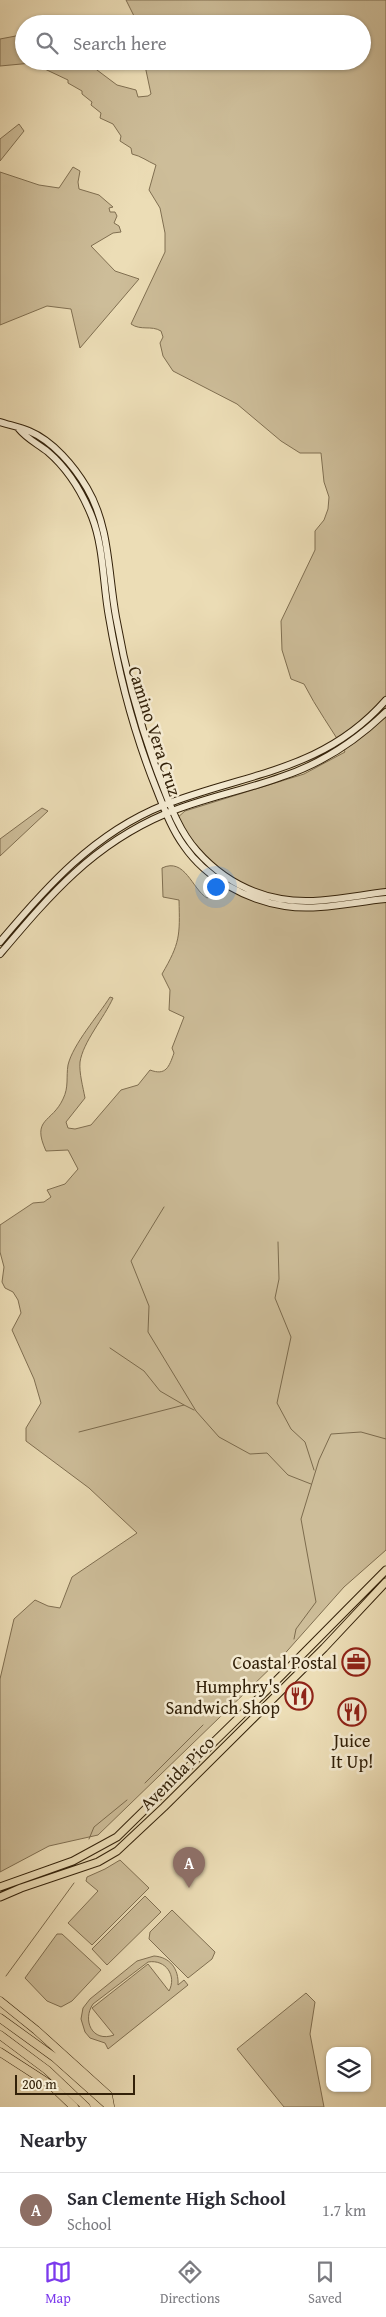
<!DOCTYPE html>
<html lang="en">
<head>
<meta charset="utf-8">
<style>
  :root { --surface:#fff; --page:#f7f7f7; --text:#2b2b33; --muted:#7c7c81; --line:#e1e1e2; --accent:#7c3aed }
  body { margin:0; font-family:"Gentium Book Plus",serif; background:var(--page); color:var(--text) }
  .controls { position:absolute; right:15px; bottom:15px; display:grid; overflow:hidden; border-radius:10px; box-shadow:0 1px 4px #0004 }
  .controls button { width:45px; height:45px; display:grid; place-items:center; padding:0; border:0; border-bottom:1px solid var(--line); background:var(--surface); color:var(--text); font:25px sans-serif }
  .scale { position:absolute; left:15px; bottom:12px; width:120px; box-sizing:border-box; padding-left:5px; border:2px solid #332109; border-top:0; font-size:14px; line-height:18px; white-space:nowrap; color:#332109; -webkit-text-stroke:4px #f3e9d0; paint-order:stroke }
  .you { position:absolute; left:215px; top:886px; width:18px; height:18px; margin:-12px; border:4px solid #fff; border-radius:50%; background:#1a73e8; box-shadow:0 0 0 8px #1a73e833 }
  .badge { display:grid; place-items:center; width:32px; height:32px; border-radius:50%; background:var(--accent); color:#fff; font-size:16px; font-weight:700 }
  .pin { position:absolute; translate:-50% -41px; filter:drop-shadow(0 1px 2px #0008) }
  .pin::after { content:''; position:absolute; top:26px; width:18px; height:15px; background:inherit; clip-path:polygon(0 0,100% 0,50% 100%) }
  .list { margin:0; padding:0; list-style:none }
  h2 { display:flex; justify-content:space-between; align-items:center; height:65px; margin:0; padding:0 20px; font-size:21px }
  h2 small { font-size:16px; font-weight:400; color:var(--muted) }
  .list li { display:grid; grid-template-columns:32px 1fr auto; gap:15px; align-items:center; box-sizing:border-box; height:75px; padding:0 20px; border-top:1px solid var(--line) }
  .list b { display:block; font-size:19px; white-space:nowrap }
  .list p { margin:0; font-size:16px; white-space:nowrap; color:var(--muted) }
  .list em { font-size:16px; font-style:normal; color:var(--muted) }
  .icon { flex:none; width:28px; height:28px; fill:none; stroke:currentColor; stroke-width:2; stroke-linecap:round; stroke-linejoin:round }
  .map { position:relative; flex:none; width:386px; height:2107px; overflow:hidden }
  .search { position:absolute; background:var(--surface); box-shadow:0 1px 4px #0004; left:15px; right:15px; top:15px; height:55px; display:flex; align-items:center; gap:12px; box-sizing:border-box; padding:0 18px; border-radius:28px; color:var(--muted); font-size:19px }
  .sheet { height:140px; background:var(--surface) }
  nav { display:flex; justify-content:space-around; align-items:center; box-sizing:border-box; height:70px; border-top:1px solid var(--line); background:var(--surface); font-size:14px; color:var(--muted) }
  nav a { display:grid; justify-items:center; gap:2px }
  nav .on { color:var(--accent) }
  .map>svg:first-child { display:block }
  .green { fill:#cdbd99; stroke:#806f51; fill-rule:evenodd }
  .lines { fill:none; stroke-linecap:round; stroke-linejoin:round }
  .stream { stroke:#7c6b4d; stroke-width:1 }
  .secondary-casing { stroke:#332109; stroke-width:8 }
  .trunk-casing { stroke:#332109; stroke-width:9 }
  .motorway-casing { stroke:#332109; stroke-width:9 }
  .secondary { stroke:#f3e9d0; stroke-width:6 }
  .trunk { stroke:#ecddb6; stroke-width:7 }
  .motorway { stroke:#ecddb6; stroke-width:8 }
  .labels { text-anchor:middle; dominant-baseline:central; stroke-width:5; stroke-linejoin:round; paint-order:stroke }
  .street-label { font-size:18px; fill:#332109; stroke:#f3e9d0 }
  .poi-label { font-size:18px; fill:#332109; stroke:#f3e9d0; text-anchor:end }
</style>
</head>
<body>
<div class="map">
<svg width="386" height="2107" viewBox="0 0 386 2107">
  <rect width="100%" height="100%" fill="#ecddb6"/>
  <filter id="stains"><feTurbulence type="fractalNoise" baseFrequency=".004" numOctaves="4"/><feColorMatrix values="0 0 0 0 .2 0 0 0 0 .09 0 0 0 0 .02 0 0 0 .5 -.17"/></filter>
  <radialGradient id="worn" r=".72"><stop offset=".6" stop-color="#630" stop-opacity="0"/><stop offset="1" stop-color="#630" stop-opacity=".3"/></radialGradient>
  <path class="green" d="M126,0H386V1550L344,1587L280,1659L98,1835L49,1846L0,1872V1679L14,1619L35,1600L48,1606L60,1608L72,1577L137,1533L89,1488L26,1441V1428L41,1403L34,1379L12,1330L21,1313L18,1300L13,1292L5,1288L2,1282L4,1267L0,1252V1225L33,1203L44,1202L51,1197L47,1190L65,1184L78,1169L68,1150L46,1151C31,1118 52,1123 63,1099C69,1087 66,1077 68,1065C73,1044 98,1016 110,997L113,998C104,1018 83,1042 80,1062C79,1073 83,1087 85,1098L66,1122L68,1128L75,1129L91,1125L121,1090L138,1085L150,1070C166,1076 169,1067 174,1053L172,1048L184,1017L169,1010L170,990L162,974C180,943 180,936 179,900L163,897L162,868C185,857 192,889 207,898C217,895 220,882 224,874L195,845L177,818L185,811L304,774L345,752C332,729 316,708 304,684L291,679L282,650L281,621L315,550V531L324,520L328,509L329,497L324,482L321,453H300L281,441L237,404L173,371L163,356L160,343L163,337L161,331C151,325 141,331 131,324L165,252V233L160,208L149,190L156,165C147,161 141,156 132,154L131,148L120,141L121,136L113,124L100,118L101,113L91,105L92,102L82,94V91L68,83V80L32,63L0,66V39L21,35L24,38V61H85L117,85L136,90L138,97L148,96L151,94L144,61H362V24H138Z
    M19,124L24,131L0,161V139Z
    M73,167L80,171L78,182L79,189L99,195L113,207L109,208L110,212H115L117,216L114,223L119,226L121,232L113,233L91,246L115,271L139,279L80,348L71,309L47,306L0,325V172L39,185L59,188Z
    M42,808L48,811L0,856V839Z
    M120,1860L149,1888L92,1945L68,1923L98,1891L86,1881L87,1877L105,1869Z
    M145,1896L161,1912L107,1965L92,1949Z
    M172,1910L215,1952L212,1959L188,1978L149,1939L150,1932Z
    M57,1934H62L101,1970L72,2001L61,2007L47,2001L25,1978Z
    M154,1956C170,1957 179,1969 178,1985L184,1980L188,1985L108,2049L105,2043L90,2038L85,2032L81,2019L83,2008L90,1999L137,1961ZM148,1962C166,1959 177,1976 169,1991L148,1964L92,2008L114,2035C92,2043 82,2020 93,2004Z
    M306,1993L315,2002L310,2034L324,2107H284L237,2049Z"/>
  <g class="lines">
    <path class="stream" d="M164,1207L131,1261L149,1306L148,1332L196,1411L219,1437L250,1454L267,1453L288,1475L311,1484
      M278,1242L279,1279L275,1298L291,1337L277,1403L291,1429L305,1442L314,1470
      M110,1348L144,1371L160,1391L184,1405
      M79,1432L184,1405L194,1410
      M294,1639L296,1629L316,1602L301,1519L319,1460L331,1434L361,1432L386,1439
      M145,1783L203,1725
      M89,1839L94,1827L127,1800
      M6,1976L74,1883"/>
    <g class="secondary-casing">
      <path id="secondary" d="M0,422C9,425 20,427 29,431C53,441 74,466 87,488C110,527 108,574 116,617C126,674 141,730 162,784C171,808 180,832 197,851C219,876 248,893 281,899C315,905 352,896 386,892
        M19,429C27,439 38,444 48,452C69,470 82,492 92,517C104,548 103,585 109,617C119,676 134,733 156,788C164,808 171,828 184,846C206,878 246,900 285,906C318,911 353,902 386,899
        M0,942C46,887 94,833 164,805C245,773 323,772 386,700
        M0,954C50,895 92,845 165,814C202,798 243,791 281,777C321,764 356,741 386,712"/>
    </g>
    <g class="trunk-casing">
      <path id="trunk" d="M0,1887L73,1861L117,1837L270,1687L386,1570
        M0,1897L21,1888L98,1862L117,1851L164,1807L324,1648L386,1582"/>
    </g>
    <g class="motorway-casing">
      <path id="motorway" d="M0,2001L36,2030L108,2095L110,2106
        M0,2018L54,2057L109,2106
        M0,2035L47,2070L86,2107
        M0,2052L51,2085L74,2107"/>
    </g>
    <use href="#secondary" class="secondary"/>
    <use href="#trunk" class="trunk"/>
    <use href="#motorway" class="motorway"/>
  </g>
  <defs>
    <g id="office-ring" transform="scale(1.4375)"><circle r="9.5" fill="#f3e9d0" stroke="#8f2418" stroke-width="1.5"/><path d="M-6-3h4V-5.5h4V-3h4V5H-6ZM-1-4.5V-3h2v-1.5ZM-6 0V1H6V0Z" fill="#8f2418"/></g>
    <g id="restaurant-ring" transform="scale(1.4375)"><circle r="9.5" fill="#f3e9d0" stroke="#8f2418" stroke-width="1.5"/><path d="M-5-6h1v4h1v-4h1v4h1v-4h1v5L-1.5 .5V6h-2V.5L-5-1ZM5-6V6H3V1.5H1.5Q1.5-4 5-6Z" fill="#8f2418"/></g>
  </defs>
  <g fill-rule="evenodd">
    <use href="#office-ring" x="356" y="1662"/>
    <use href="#restaurant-ring" x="299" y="1696"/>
    <use href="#restaurant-ring" x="352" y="1712"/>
  </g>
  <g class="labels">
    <g class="street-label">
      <text transform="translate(155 731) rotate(72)">Camino Vera Cruz</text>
      <text transform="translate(177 1773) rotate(-45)">Avenida Pico</text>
    </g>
    <g class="poi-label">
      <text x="337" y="1662">Coastal Postal</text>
      <text x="280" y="1686">Humphry's<tspan x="280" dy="21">Sandwich Shop</tspan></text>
      <text x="352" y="1740" text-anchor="middle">Juice<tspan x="352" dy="21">It Up!</tspan></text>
    </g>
  </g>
  <rect width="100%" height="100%" filter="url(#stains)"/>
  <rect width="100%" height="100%" fill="url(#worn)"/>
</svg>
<div class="controls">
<button><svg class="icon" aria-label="layers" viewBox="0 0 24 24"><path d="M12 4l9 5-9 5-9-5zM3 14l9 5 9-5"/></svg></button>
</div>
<div class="scale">200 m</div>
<div class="you"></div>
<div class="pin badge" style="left:189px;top:1888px;background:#8d6e63">A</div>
<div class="search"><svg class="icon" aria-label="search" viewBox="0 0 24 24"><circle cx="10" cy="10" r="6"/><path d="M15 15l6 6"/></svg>Search here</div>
</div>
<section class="sheet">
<h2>Nearby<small></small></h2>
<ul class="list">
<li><span class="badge" style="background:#8d6e63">A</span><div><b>San Clemente High School</b><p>School</p></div><em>1.7 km</em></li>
</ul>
</section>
<nav>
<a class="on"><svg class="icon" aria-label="map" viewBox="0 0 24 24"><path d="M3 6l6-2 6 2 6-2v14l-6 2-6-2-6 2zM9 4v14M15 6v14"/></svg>Map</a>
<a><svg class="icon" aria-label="directions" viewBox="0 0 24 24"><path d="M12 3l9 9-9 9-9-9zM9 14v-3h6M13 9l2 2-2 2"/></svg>Directions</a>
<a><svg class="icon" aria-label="saved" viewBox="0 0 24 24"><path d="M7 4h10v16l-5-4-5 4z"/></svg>Saved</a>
</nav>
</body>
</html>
